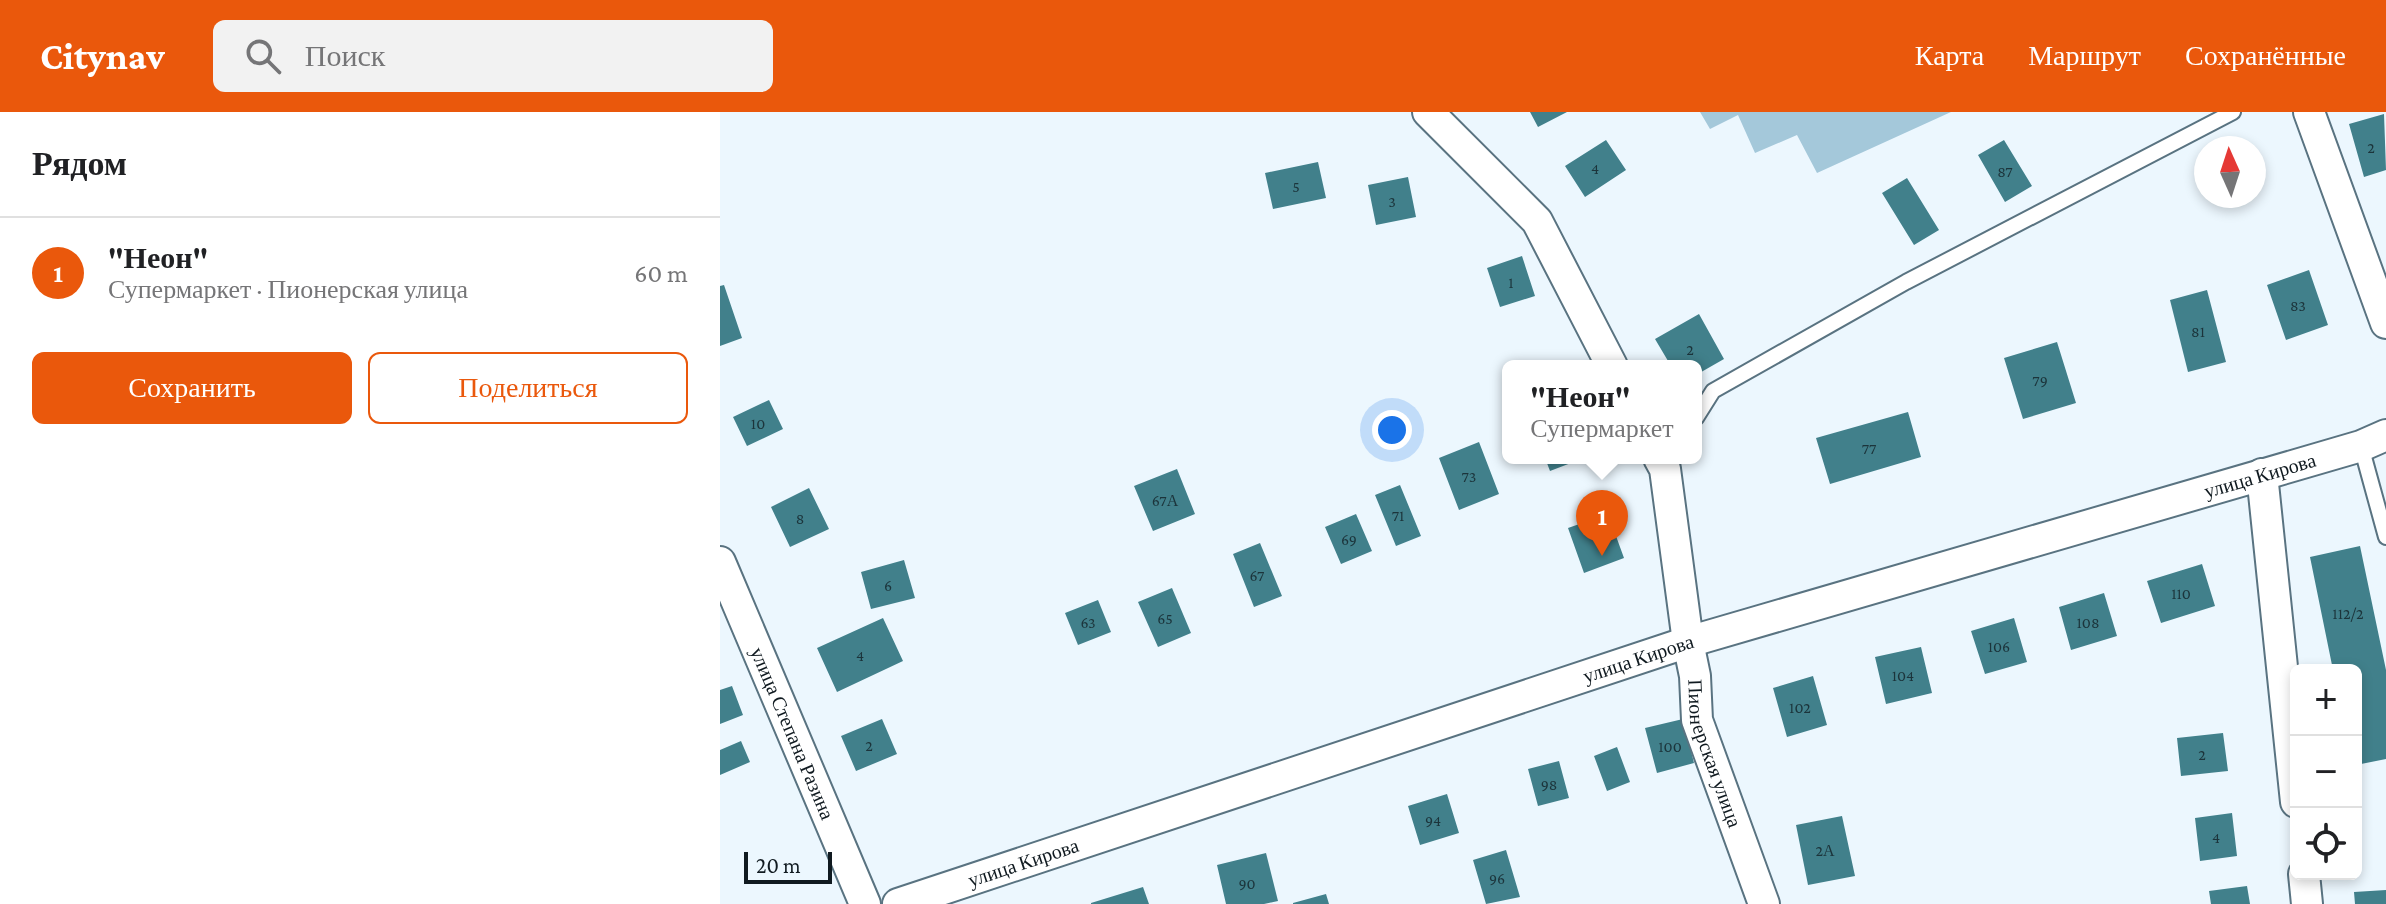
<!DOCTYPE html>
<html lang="ru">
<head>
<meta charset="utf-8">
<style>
  :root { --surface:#fff; --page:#f2f2f2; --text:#202124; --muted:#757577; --line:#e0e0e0; --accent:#ea580c }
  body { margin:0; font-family:"Crimson Pro",serif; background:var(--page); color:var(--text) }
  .controls { position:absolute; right:24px; bottom:24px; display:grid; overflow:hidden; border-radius:12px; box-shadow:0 4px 12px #0003 }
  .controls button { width:72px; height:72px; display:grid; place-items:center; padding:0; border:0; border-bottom:2px solid var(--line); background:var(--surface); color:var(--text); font:40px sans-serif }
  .compass { position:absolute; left:1474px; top:24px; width:72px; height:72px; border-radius:50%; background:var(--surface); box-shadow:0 4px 12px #0003; rotate:357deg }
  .scale { position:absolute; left:24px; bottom:20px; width:88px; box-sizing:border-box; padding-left:8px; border:4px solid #101a20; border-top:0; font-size:22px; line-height:28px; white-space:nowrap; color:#101a20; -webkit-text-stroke:6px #ecf7fe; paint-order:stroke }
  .you { position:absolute; left:672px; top:318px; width:28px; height:28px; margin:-20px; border:6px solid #fff; border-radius:50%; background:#1a73e8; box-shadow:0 0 0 12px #1a73e833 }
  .badge { display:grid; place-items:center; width:52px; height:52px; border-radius:50%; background:var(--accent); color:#fff; font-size:26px; font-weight:700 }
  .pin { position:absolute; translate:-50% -66px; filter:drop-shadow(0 2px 4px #0008) }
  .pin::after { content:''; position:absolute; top:42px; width:28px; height:24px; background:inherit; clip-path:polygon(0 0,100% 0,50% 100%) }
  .popup { position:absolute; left:782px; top:248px; width:200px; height:104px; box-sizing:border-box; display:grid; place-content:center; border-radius:12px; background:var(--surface); filter:drop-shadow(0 2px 6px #0005); font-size:26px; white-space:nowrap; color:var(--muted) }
  .popup b { font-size:30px; color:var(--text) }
  .popup::after { content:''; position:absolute; left:50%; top:100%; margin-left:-16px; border:16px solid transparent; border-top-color:var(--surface) }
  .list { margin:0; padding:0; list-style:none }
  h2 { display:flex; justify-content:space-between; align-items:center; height:104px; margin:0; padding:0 32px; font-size:34px }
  h2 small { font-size:26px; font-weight:400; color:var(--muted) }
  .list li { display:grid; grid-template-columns:52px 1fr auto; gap:24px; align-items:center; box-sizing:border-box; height:112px; padding:0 32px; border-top:2px solid var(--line) }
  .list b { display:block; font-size:30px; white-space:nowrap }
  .list p { margin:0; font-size:26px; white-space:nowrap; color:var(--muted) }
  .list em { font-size:26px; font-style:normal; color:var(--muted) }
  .actions { display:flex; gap:16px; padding:24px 32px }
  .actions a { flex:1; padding:18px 0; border:2px solid var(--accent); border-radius:12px; text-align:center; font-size:28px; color:var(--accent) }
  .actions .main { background:var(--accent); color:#fff }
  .icon { flex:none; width:44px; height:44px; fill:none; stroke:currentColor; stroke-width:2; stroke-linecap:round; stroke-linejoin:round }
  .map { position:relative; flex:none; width:1666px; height:792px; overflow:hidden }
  header { display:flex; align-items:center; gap:48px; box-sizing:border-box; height:112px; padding:0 40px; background:var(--accent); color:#fff }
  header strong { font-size:38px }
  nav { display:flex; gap:44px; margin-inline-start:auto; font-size:28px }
  .search { width:560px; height:72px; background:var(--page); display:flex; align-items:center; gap:20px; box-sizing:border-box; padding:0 28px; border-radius:12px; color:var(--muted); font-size:30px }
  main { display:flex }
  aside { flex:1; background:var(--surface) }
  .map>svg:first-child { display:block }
  .green { fill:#a4c8da }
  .building { fill:#41808b }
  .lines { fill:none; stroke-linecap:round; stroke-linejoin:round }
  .lane-casing { stroke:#597381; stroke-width:18 }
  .street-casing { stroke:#597381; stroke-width:34 }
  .lane { stroke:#fff; stroke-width:14 }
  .street { stroke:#fff; stroke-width:30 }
  .labels { text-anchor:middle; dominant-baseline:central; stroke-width:6; stroke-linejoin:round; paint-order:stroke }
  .number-label { font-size:16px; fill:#1c343b }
  .street-label { font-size:20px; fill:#101a20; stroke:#ecf7fe }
</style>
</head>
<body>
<header>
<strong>Citynav</strong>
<div class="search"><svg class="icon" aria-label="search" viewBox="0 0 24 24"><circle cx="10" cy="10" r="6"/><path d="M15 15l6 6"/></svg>Поиск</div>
<nav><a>Карта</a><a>Маршрут</a><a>Сохранённые</a></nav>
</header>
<main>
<aside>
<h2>Рядом<small></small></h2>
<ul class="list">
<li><span class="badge">1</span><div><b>&quot;Неон&quot;</b><p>Супермаркет · Пионерская улица</p></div><em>60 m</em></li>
</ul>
<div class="actions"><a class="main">Сохранить</a><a>Поделиться</a></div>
</aside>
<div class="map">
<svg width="1666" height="792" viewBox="0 0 1666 792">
  <rect width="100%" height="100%" fill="#ecf7fe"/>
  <path class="green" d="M980,0H1231L1097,61L1077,23L1035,41L1018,3L990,17Z"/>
  <path class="building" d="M810,0H847L818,15Z
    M1664,2L1666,58L1644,65L1629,12Z
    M886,28L906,58L865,85L845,54Z
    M1284,28L1312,74L1285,90L1258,43Z
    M598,50L606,86L553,97L545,61Z
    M688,65L696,105L656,113L648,73Z
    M1187,66L1219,118L1194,133L1162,81Z
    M802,144L815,184L780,195L767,156Z
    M1589,158L1608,213L1566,228L1547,173Z
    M4,173L22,226L0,234V174Z
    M1487,178L1506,250L1468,260L1450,188Z
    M979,202L1004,247L976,263V254H951L935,227Z
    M1337,230L1356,291L1303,307L1284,246Z
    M49,288L63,317L27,334L13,305Z
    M1188,300L1201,345L1110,372L1096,326Z
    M759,330L779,382L739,398L719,346Z
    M825,346H864L830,359Z
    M457,357L475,402L433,419L414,374Z
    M680,373L701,424L676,434L655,383Z
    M89,376L109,417L70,435L51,395Z
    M636,402L652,439L621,452L605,415Z
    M888,402L904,446L864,461L848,416Z
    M540,431L562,484L534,495L513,442Z
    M1640,434L1666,558V647L1636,653V558H1613L1590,445Z
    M184,448L195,486L151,497L141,460Z
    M1482,452L1495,494L1441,511L1427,469Z
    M452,476L471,521L438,535L418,490Z
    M1384,481L1397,524L1351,538L1339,495Z
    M378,488L391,520L358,533L345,501Z
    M163,506L183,549L117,580L97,536Z
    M1294,506L1307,550L1265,562L1251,519Z
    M1201,535L1212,581L1166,592L1155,545Z
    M1093,564L1107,613L1067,625L1053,576Z
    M12,574L23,603L0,612V578Z
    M162,607L177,642L136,659L121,624Z
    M963,607L974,651L937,661L925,616Z
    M1503,621L1508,659L1461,664L1457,626Z
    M21,629L30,650L0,663V638Z
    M897,635L910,670L887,679L874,644Z
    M839,649L849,686L818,694L808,657Z
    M727,682L739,721L700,733L688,694Z
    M1512,701L1517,744L1480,749L1475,706Z
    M1122,704L1135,764L1088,773L1076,713Z
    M786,738L800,785L766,792L753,748Z
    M546,741L558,789L544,792H506L497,753Z
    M1527,774L1530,792H1491L1489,779Z
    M423,775L429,792H371V791Z
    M1666,778V792H1635L1634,780Z
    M606,782L609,792H573V791Z"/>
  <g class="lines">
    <g class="lane-casing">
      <path id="lane" d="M976,306L993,279L1186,170L1513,0
        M1641,334L1666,425"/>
    </g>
    <g class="street-casing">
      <g id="street">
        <path d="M708,0L817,109L892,254"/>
        <path d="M1589,0L1666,211"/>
        <path id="s1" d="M939,346L945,357L968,530L975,564L977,608L1044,792"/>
        <path d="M1542,362L1576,690"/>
        <path id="s2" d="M0,450L145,792"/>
        <path d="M1584,762L1587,792"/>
        <path id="s3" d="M178,792L968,530L1641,334L1666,323"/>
      </g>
    </g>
    <use href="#lane" class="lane"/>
    <use href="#street" class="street"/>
  </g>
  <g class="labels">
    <g class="number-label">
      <text x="1651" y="35">2</text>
      <text x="875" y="56">4</text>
      <text x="1285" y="59">87</text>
      <text x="576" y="74">5</text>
      <text x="672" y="89">3</text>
      <text x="791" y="170">1</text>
      <text x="1578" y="193">83</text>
      <text x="1478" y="219">81</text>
      <text x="970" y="237">2</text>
      <text x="1320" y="268">79</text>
      <text x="38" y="311">10</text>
      <text x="1149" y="336">77</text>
      <text x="749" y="364">73</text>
      <text x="445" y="388">67А</text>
      <text x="678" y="403">71</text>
      <text x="80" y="406">8</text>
      <text x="629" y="427">69</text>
      <text x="537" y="463">67</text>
      <text x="168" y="473">6</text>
      <text x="1461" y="481">110</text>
      <text x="1628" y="501">112/2</text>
      <text x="445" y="506">65</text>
      <text x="368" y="510">63</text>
      <text x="1368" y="510">108</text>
      <text x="1279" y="534">106</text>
      <text x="140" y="543">4</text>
      <text x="1183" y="563">104</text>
      <text x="1080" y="595">102</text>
      <text x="149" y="633">2</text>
      <text x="950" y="634">100</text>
      <text x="1482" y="642">2</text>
      <text x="829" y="672">98</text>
      <text x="713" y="708">94</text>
      <text x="1496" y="725">4</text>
      <text x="1105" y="738">2А</text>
      <text x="777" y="766">96</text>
      <text x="527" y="771">90</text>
    </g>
    <g class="street-label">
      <text stroke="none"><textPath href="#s3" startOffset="1428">улица Кирова</textPath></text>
      <text stroke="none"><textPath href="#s3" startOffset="780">улица Кирова</textPath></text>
      <text stroke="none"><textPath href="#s2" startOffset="186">улица Степана Разина</textPath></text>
      <text stroke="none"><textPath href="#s1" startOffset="302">Пионерская улица</textPath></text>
      <text stroke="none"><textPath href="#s3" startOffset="132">улица Кирова</textPath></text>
    </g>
  </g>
</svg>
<div class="controls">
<button>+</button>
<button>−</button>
<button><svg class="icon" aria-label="locate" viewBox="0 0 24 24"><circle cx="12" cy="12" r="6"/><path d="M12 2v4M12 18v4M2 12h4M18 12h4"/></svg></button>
</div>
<svg class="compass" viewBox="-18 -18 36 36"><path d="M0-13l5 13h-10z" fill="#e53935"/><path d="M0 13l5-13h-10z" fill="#757577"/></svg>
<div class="scale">20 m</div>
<div class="you"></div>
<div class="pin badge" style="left:882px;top:444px">1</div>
<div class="popup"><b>&quot;Неон&quot;</b>Супермаркет</div>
</div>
</main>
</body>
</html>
